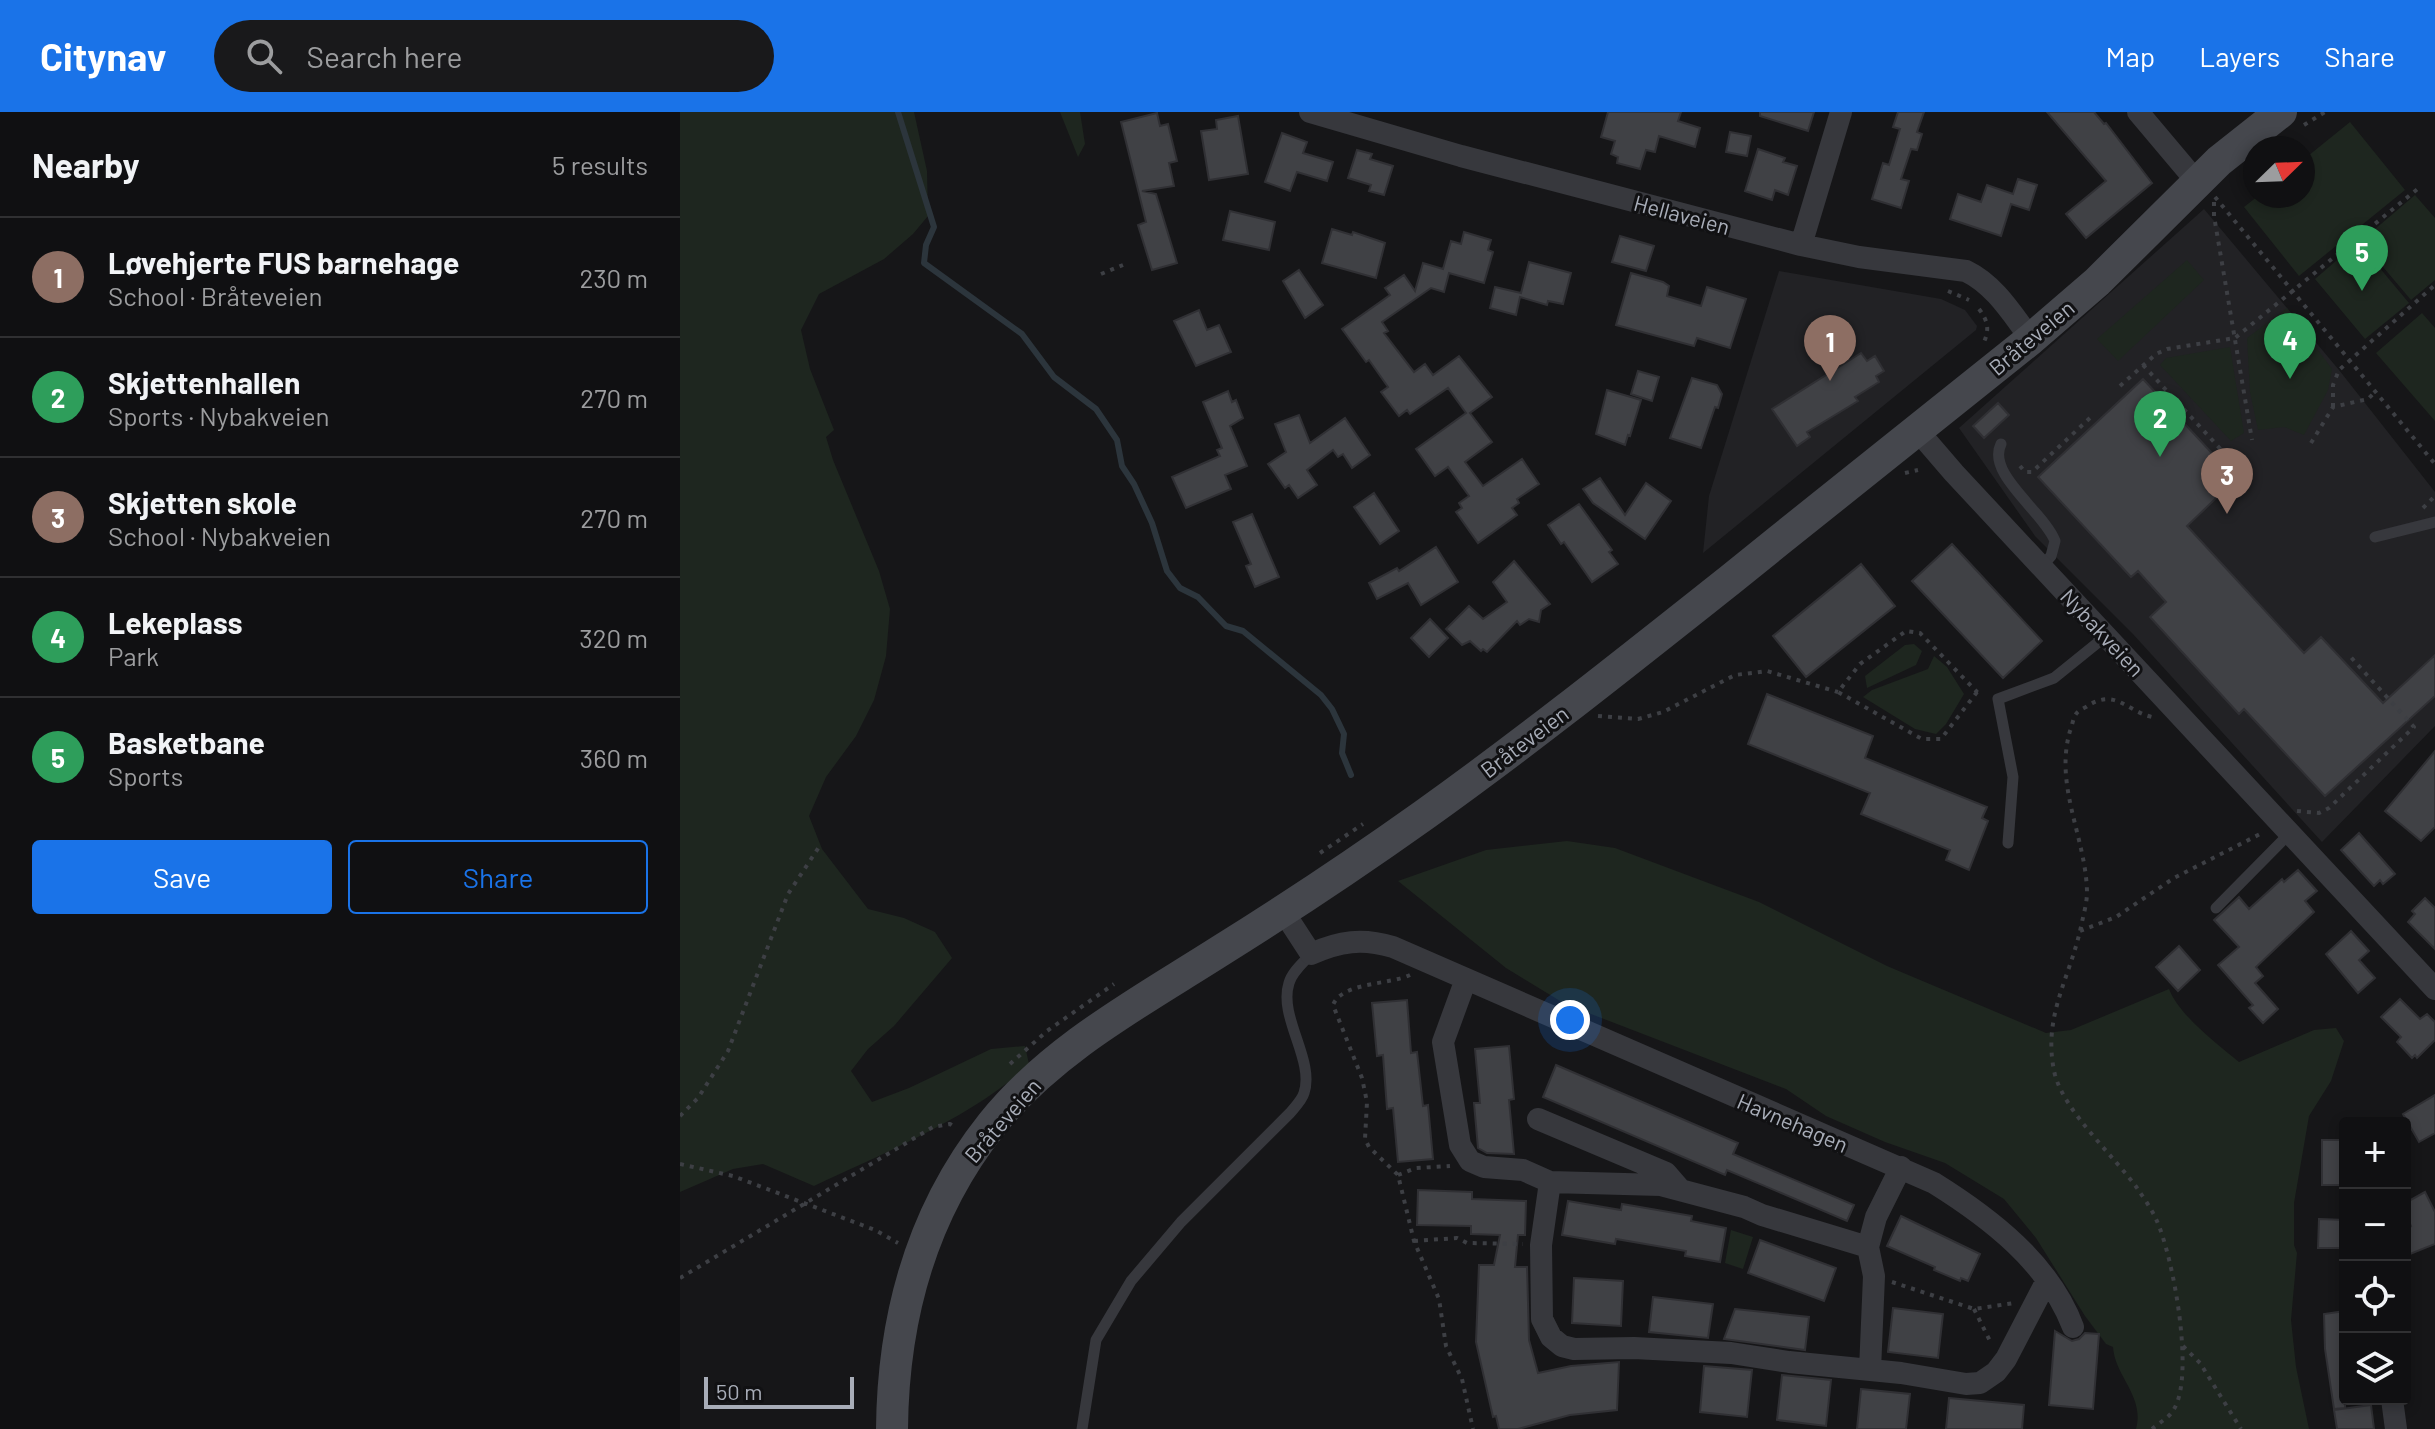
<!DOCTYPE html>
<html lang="en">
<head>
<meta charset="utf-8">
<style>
  :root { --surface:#101012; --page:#19191b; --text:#f1f3f6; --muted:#9c9d9f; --line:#303032; --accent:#1a73e8 }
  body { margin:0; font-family:Barlow,sans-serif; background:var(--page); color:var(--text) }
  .controls { position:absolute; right:24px; bottom:24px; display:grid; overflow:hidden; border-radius:8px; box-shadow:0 4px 12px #0003 }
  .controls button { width:72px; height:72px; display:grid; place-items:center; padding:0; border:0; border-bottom:2px solid var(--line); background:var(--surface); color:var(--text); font:40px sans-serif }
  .compass { position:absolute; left:1563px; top:24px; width:72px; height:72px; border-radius:50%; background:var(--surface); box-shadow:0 4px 12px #0003; rotate:67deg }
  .scale { position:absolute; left:24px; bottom:20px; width:150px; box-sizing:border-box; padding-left:8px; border:4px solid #a8adb8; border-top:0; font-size:22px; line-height:28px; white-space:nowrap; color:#a8adb8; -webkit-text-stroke:6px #111113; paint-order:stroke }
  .you { position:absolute; left:890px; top:908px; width:28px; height:28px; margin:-20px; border:6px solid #fff; border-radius:50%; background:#1a73e8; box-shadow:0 0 0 12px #1a73e833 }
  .badge { display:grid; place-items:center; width:52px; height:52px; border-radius:50%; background:var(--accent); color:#fff; font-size:26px; font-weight:700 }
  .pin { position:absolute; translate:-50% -66px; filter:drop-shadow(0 2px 4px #0008) }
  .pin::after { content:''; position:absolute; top:42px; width:28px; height:24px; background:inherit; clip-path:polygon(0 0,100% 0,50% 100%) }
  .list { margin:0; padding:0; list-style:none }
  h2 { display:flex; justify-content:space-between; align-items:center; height:104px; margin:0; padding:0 32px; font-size:34px }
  h2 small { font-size:26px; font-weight:400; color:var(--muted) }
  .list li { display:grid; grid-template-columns:52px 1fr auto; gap:24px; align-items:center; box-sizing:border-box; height:120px; padding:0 32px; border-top:2px solid var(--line) }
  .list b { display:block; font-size:30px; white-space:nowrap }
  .list p { margin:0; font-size:26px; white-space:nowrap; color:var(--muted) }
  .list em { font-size:26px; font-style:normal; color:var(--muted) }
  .actions { display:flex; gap:16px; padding:24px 32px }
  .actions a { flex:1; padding:18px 0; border:2px solid var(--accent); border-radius:8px; text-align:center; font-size:28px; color:var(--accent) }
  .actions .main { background:var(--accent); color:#fff }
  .icon { flex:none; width:44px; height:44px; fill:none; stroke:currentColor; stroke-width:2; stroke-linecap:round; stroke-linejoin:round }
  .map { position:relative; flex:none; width:1755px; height:1317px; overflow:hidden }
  header { display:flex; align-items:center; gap:48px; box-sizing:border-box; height:112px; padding:0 40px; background:var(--accent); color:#fff }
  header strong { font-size:38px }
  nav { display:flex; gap:44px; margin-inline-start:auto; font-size:28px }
  .search { width:560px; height:72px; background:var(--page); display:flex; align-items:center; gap:20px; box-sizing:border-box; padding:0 28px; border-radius:44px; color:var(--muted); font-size:30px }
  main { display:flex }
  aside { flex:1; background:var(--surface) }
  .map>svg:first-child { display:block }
  .built { fill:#222225 }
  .green { fill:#1e261f }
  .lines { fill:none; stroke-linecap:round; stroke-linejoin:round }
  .stream { stroke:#2c353c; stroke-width:6 }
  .building { fill:#404145; stroke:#303034; stroke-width:2 }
  .path { stroke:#3d3f44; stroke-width:4; stroke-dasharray:4 6; stroke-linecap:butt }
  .service { stroke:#37383d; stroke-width:11 }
  .minor { stroke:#37383d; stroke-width:22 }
  .secondary { stroke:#45474d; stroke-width:32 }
  .labels { text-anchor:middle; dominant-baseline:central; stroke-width:6; stroke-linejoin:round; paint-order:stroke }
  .street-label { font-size:22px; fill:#a8adb8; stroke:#111113 }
</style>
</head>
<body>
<header>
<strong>Citynav</strong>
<div class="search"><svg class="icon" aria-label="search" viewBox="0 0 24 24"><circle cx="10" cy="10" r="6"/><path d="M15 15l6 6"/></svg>Search here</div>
<nav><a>Map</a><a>Layers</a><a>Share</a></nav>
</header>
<main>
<aside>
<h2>Nearby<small>5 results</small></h2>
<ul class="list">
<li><span class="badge" style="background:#8d6e63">1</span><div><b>Løvehjerte FUS barnehage</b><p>School · Bråteveien</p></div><em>230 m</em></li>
<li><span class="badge" style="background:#2e9e5b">2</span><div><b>Skjettenhallen</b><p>Sports · Nybakveien</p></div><em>270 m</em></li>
<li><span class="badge" style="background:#8d6e63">3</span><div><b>Skjetten skole</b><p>School · Nybakveien</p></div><em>270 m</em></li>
<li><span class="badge" style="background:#2e9e5b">4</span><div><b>Lekeplass</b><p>Park</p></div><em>320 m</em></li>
<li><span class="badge" style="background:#2e9e5b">5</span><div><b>Basketbane</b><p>Sports</p></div><em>360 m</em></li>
</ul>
<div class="actions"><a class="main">Save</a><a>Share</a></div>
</aside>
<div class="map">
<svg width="1755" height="1317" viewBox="0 0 1755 1317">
  <rect width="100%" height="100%" fill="#161618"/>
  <path class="built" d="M1524,97L1659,258L1755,380V614L1642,730L1452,521L1355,424L1279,316Z
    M1099,159L1261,187L1285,198L1297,214L1296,218L1023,441L1029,384Z"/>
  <path class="green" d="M0,0H234L247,59L248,104L233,122L204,147L139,182L121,218L130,257L154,318L146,325L153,348L199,459L210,497L206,544L194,588L176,624L146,665L129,704L142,737L188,797L224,806L255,820L272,846L214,914L188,937L171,959L192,990L229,976L311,937L345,934L349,952C296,1004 202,1042 134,1074L83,1052L53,1057L0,1080Z
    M380,0H400L405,32L398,45Z
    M1670,10L1725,78L1619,164L1564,95L1578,84H1623V48Z
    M1735,83L1755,106V168L1731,188L1681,129Z
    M1678,130L1729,191L1685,227L1635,167Z
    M1507,148L1524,168L1438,249L1417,227Z
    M1607,196L1652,257L1648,278L1624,323L1604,315L1578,318L1570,280L1567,226Z
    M1742,201L1755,216V309L1696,241Z
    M1550,235L1564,321L1551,329L1480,253L1486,246Z
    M1234,532L1242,539L1236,553L1187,576L1185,564L1225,533Z
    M1254,544L1267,555L1284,582L1266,612L1256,622L1235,617L1183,585L1192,578L1248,557Z
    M887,729L935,736L1079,790L1207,854L1366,921L1391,918L1489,877C1499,903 1537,932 1559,950L1634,918L1656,916L1664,929L1651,969L1629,1004L1614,1091V1133L1617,1141L1611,1208L1616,1255L1629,1317H1456C1465,1284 1435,1265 1433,1235L1426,1232L1405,1204L1356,1126L1324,1087L1265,1051L1205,1030L1146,1004L1106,977L885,892L826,856L718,769L806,738Z
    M1051,1118L1073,1125L1063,1157L1045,1151Z"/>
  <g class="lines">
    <path class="stream" d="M218,0L254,115L246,133L244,151L342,222L374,265L416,297L437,328L442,354L454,372L472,411L487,459L500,476L518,485L546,514L563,519L641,583L652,597L664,622L662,641L671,663"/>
  </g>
  <path class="building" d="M928,0H1001L998,9L1020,16L1015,35L979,24L975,40L966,38L960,57L937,51L938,45L931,42L935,29L921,25Z
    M1080,0H1134L1128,19L1080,4Z
    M1218,0H1244L1237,20L1242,22L1237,38L1231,37L1221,67L1229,69L1221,96L1192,87L1203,51L1209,53L1220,17L1213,15Z
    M1367,0H1414L1424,12L1426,11L1472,71L1406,126L1386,102L1426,69Z
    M477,1L480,14L488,12L497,49L489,51L494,74L462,79L476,82L497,151L472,158L458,113L466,110L441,10Z
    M558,4L568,62L529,68L521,19L537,17L536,8Z
    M1050,20L1071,24L1067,44L1046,40Z
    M602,21L627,30L623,41L653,50L647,69L617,60L610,79L585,70Z
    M1078,37L1105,46L1103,50L1117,54L1108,83L1095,78L1092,88L1065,79Z
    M677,38L692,42L690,47L713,54L704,83L689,79L691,73L668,66Z
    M1338,67L1357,73L1349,98L1331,92L1321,124L1270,107L1278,82L1301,90L1307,73L1333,82Z
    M550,99L595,110L589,138L543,128Z
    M652,117L672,123L673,120L705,131L696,166L642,151Z
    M784,120L811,128L808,138L813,140L804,171L769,161L764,180L751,176L702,210L708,219L704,221L734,260L745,252L753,263L779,244L812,285L790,301L812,330L785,350L803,374L842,347L859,372L837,387L839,391L832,396L837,403L798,431L776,400L782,396L779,391L789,384L768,355L755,364L736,337L786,301L768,276L730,302L727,298L719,304L701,280L708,275L689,248L686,250L662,217L710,183L705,176L724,163L735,179L743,151L763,157L771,129L781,132Z
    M940,124L974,134L966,159L932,150Z
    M849,150L891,161L883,192L868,189L867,193L840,185L836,203L810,196L815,175L841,181Z
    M619,158L643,193L625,206L603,169Z
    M951,161L983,170L989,174L987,184L1021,194L1027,175L1066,187L1050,236L1017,226L1014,234L936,213Z
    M519,198L527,218L539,213L551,240L516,254L494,209Z
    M1138,223L1157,226L1153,251L1135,248Z
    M1181,241L1187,249L1195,244L1204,259L1196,264L1199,270L1175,285L1178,289L1127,320L1130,325L1117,334L1092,297Z
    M958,259L979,265L972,289L951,282Z
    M1012,266L1037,273L1042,282L1038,296L1035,295L1021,336L990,326Z
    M1463,267L1556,367L1507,414L1624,541L1641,525L1703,591L1755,543V584L1645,684L1564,597L1559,602L1470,505L1486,490L1458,459L1451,465L1358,365Z
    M927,278L961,288L950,324L948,323L945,333L916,322Z
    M548,279L552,290L556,288L563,306L550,314L567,354L545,363L551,377L506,396L492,365L540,344L537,338L542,336L523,290Z
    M1318,291L1329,303L1304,326L1293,314Z
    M619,303L630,331L665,306L690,343L672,356L663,342L658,345L653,338L627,358L637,373L618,386L609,373L605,376L588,352L606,340L595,312Z
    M920,366L945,403L966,371L991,389L965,427L913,391L903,377Z
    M694,381L719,419L700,432L674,395Z
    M899,392L932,438L929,440L938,452L912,470L884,430L881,432L868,413Z
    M572,402L599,465L575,475L566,454L571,452L553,410Z
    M1272,432L1362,529L1323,566L1232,469Z
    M756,435L778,470L741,493L728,471L697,487L689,471L717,456L719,459Z
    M834,449L870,492L861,498L859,510L849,507L840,513L837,509L807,540L803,537L801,539L790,529L782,533L766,517L789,494L803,507L827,490L813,470Z
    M1181,452L1215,494L1126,565L1093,524Z
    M750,507L768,526L749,545L731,526Z
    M1087,582L1193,624L1185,646L1307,695L1302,706L1308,709L1289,758L1266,748L1270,738L1181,702L1190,681L1068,632Z
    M1755,639V715L1741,729L1705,699Z
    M1679,721L1715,762L1703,772L1700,768L1694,774L1661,738Z
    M1618,758L1637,779L1625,789L1634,800L1576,855L1583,864L1575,871L1598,897L1583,911L1569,896L1573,893L1538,853L1559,835L1534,808L1559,785L1569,797L1602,767L1604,770Z
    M1745,786L1755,796V837L1728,810L1735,802L1732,799Z
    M1671,819L1689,839L1679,848L1695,866L1678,881L1646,842Z
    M1499,834L1520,858L1498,879L1476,855Z
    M1720,887L1740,907L1747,902L1755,910V928L1737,946L1735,943L1732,946L1719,932L1717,930L1721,925L1701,905Z
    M727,888L731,941L737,940L743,994L748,993L753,1047L718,1050L713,996L707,997L703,943L697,944L692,891Z
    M829,934L834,987L829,988L834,1042L807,1041L798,1036L794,991H800L795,937Z
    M876,953L1058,1031L1053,1042L1174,1093L1167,1109L1047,1058L1045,1063L863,985Z
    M1755,983V1021L1739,1030L1723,1002Z
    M1642,1028H1665V1066H1662V1073H1642Z
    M738,1078L792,1080V1087L846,1089L845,1123H838L835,1155H847L849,1228L858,1261L891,1254L939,1250L937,1298L890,1303L838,1317H819L816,1304L813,1305L796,1230L799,1153H814L820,1123L791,1122V1114L737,1113Z
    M1745,1080L1755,1100V1132L1725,1144V1121L1731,1114L1725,1102V1091Z
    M888,1089L941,1098L942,1092L960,1095L1012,1104L1011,1109L1046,1116L1040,1150L1005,1144L1006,1139L936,1127L935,1132L882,1123Z
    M1221,1104L1300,1142L1288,1169L1281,1166L1280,1169L1254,1158L1255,1155L1207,1134Z
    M1639,1107L1665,1108V1136H1638Z
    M1080,1128L1156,1156L1144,1189L1068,1161Z
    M894,1166L943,1169L941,1214L892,1211Z
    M973,1185L1033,1192L1028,1226L969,1220Z
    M1213,1196L1263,1202L1258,1246L1208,1240Z
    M1055,1197L1129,1205L1125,1238L1044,1227Z
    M1665,1199V1296L1654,1297L1645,1237L1644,1202Z
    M1375,1219L1392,1229L1399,1227L1405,1221L1419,1222L1413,1297L1369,1293Z
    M1024,1254L1072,1258L1067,1305L1020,1300Z
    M1102,1263L1151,1268L1146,1314L1097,1308Z
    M1181,1277L1230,1282L1226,1317H1177Z
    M1269,1286L1344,1293L1342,1317H1266Z
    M1691,1293L1694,1317H1657L1654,1298Z"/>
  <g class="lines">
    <path class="path" d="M1624,13L1645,0
      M1535,85L1755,352
      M1534,90V104L1572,328
      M421,162L443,153
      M1268,179L1289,188
      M1299,197C1308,209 1310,218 1303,232
      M1463,253L1546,343
      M1440,274L1476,242L1487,237L1555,226L1740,75
      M1653,295V273L1659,258L1755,173
      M1631,331L1653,295L1688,287L1696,279
      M1340,354L1345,360H1352L1412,304
      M1225,361L1238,358
      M1743,396L1755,384
      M1297,580L1261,627H1242L1158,580L1180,552L1226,519L1240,521L1297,580L1303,582
      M918,604L958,607L983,600L1055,563L1087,559L1158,580
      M1617,699L1639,701L1649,696L1734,615L1668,542
      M640,741L683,712
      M1400,819L1436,805L1494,766L1584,720
      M730,863C709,873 662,870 653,893L682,966L687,990L685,1027L689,1035L718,1063L734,1129L759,1187L766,1234L782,1267L793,1317
      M330,952L367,919L434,872
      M0,1004L18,986L48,939L108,782L139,735
      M0,1052L53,1064L195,1118L218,1131
      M718,1063L736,1056L770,1054
      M734,1129L777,1126L787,1131L843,1132
      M0,1166L253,1015L270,1012L276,1016
      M1212,1170L1294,1197L1334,1191
      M1294,1197L1311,1231
      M1503,1234L1520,1251L1561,1317
      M1472,1317C1479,1311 1490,1305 1494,1297C1515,1263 1493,1143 1476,1107C1471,1096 1463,1085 1457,1076C1434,1044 1385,1000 1375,963C1361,904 1391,866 1402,810C1404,801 1407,790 1407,780C1406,726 1374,674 1390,619C1392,615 1393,606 1396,602C1398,599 1402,597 1406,595C1435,575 1446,599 1472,605"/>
    <path class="service" d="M1321,332C1306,362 1364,400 1375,429L1371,444L1362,454
      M1695,425L1755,410
      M1328,731L1333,665L1318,587L1374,566L1426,524
      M1536,796L1610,721
      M402,1317L416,1228L451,1169L501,1110L610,1001C615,995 622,988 624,981C635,948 598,905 609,871C612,860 623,851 631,842"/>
    <path class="minor" d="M630,0L781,44L1121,133L1179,145L1286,159C1315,173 1332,202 1351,227
      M1458,0L1517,70
      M1121,133L1161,0
      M1237,318L1274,361L1755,877
      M603,799L631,842C660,829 682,826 713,835L1254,1071C1310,1106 1369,1151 1393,1215
      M786,867L763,930L780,1033L790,1049L804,1055L843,1058L870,1070L981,1073L1064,1095L1082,1103L1188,1135
      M858,1007L986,1061L999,1076
      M870,1070L861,1133L862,1207L871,1225L882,1234L894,1237L954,1236L1051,1241L1109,1250L1221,1261L1286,1272L1300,1271L1316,1260L1326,1247L1366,1170
      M1190,1258L1194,1164L1188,1135L1196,1105L1221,1055
      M1712,1287L1716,1317"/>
    <path class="secondary" d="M212,1317C213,1206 242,1100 312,1012C372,937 460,890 540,839C609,796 678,750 744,703C849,628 949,548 1050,468C1150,387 1251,307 1351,227L1417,170L1539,49L1601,0"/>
  </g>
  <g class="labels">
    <g class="street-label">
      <text transform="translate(1002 102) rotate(15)">Hellaveien</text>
      <text transform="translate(1351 225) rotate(-40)">Bråteveien</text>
      <text transform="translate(1423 520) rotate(47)">Nybakveien</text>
      <text transform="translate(844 629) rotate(-37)">Bråteveien</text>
      <text transform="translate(322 1008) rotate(-49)">Bråteveien</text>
      <text transform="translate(1113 1010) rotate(23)">Havnehagen</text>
    </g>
  </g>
</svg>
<div class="controls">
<button>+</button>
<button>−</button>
<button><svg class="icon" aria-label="locate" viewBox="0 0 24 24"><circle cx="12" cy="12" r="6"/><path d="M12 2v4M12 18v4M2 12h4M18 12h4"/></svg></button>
<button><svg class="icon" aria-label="layers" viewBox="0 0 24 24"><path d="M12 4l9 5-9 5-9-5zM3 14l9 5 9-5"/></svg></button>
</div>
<svg class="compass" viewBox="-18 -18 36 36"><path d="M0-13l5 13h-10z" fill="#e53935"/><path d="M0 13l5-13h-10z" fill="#9c9d9f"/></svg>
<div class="scale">50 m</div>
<div class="you"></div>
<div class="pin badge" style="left:1150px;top:269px;background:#8d6e63">1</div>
<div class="pin badge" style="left:1480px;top:345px;background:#2e9e5b">2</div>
<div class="pin badge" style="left:1547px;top:402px;background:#8d6e63">3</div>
<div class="pin badge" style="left:1610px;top:267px;background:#2e9e5b">4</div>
<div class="pin badge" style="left:1682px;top:179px;background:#2e9e5b">5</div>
</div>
</main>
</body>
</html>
